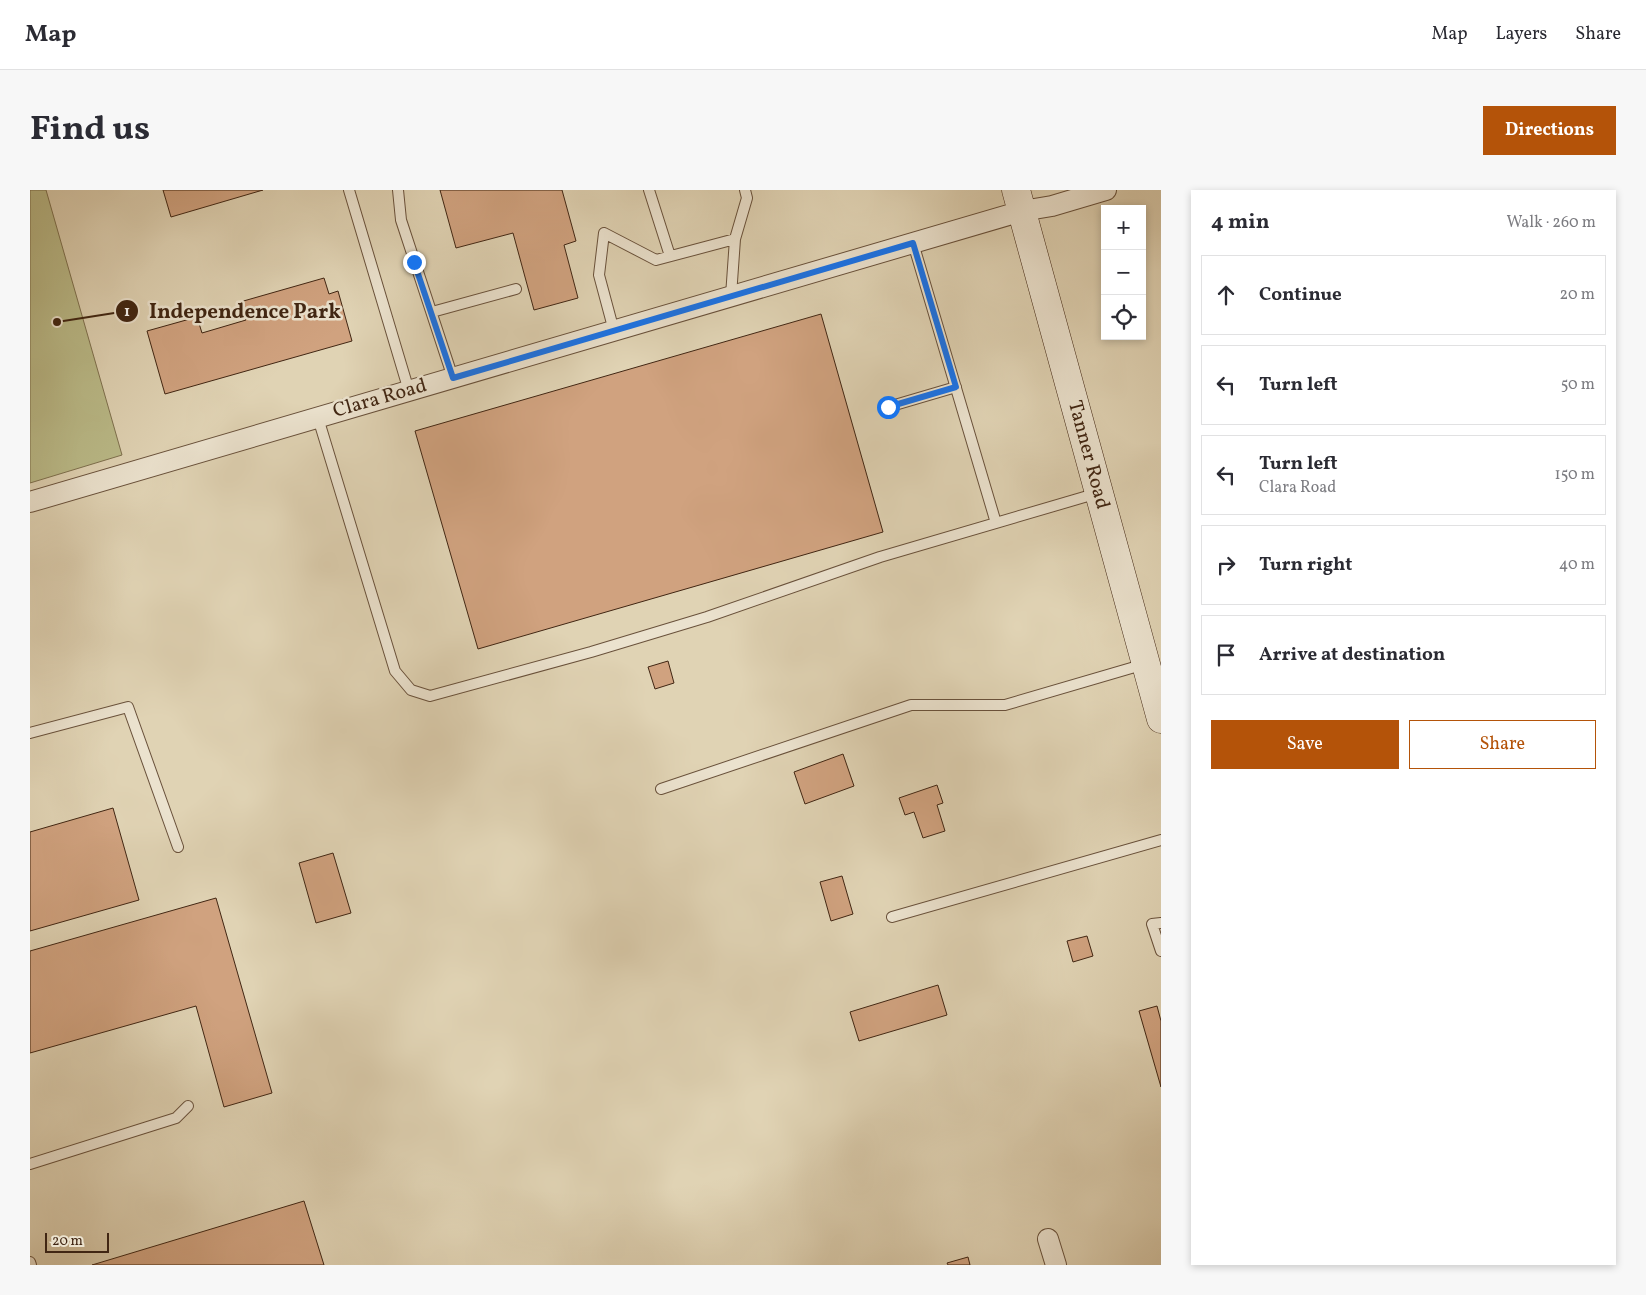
<!DOCTYPE html>
<html lang="en">
<head>
<meta charset="utf-8">
<style>
  :root { --surface:#fff; --page:#f7f7f7; --text:#2b2b33; --muted:#7c7c81; --line:#e1e1e2; --accent:#b45309 }
  body { margin:0; font-family:Vollkorn,serif; background:var(--page); color:var(--text) }
  .controls { position:absolute; right:15px; top:15px; display:grid; overflow:hidden; border-radius:0px; box-shadow:0 2px 8px #0003 }
  .controls button { width:45px; height:45px; display:grid; place-items:center; padding:0; border:0; border-bottom:1px solid var(--line); background:var(--surface); color:var(--text); font:25px sans-serif }
  .scale { position:absolute; left:15px; bottom:12px; width:64px; box-sizing:border-box; padding-left:5px; border:2px solid #412613; border-top:0; font-size:14px; line-height:18px; white-space:nowrap; color:#412613; -webkit-text-stroke:4px #ebe2ce; paint-order:stroke }
  .stop { position:absolute; width:15px; height:15px; margin:-11px; border:4px solid #1a73e8; border-radius:50%; background:#fff }
  .stop.end { background:#1a73e8; border-color:#fff; box-shadow:0 1px 5px #0008 }
  .list { margin:0; padding:0; list-style:none }
  h2 { display:flex; justify-content:space-between; align-items:center; height:65px; margin:0; padding:0 20px; font-size:21px }
  h2 small { font-size:16px; font-weight:400; color:var(--muted) }
  .list li { display:grid; grid-template-columns:32px 1fr auto; gap:15px; align-items:center; box-sizing:border-box; height:80px; margin:0 10px 10px; padding:0 10px; border:1px solid var(--line); border-radius:0px }
  .list b { display:block; font-size:19px; white-space:nowrap }
  .list p { margin:0; font-size:16px; white-space:nowrap; color:var(--muted) }
  .list em { font-size:16px; font-style:normal; color:var(--muted) }
  .actions { display:flex; gap:10px; padding:15px 20px }
  .actions a { flex:1; padding:11px 0; border:1px solid var(--accent); border-radius:0px; text-align:center; font-size:18px; color:var(--accent) }
  .actions .main { background:var(--accent); color:#fff }
  .icon { flex:none; width:28px; height:28px; fill:none; stroke:currentColor; stroke-width:2; stroke-linecap:round; stroke-linejoin:round }
  .map { position:relative; flex:none; width:1131px; height:1075px; overflow:hidden; border-radius:0px }
  header { display:flex; align-items:center; gap:30px; box-sizing:border-box; height:70px; padding:0 25px; background:var(--surface); border-bottom:1px solid var(--line) }
  header strong { font-size:24px }
  nav { display:flex; gap:28px; margin-inline-start:auto; font-size:18px }
  .intro { display:flex; align-items:center; justify-content:space-between; box-sizing:border-box; height:120px; padding:0 30px }
  h1 { margin:0; font-size:35px }
  .button { padding:12px 22px; border-radius:0px; background:var(--accent); color:#fff; font-size:18px; font-weight:700 }
  main { display:flex; gap:30px; padding:0 30px }
  aside { flex:1; background:var(--surface); border-radius:0px; box-shadow:0 2px 8px #0003 }
  .map>svg:first-child { display:block }
  .green { fill:#baba88; stroke:#7e704e }
  .building { fill:#d0a27f; stroke:#412613 }
  .lines { fill:none; stroke-linecap:round; stroke-linejoin:round }
  .lane-casing { stroke:#69513b; stroke-width:12 }
  .street-casing { stroke:#69513b; stroke-width:22 }
  .secondary-casing { stroke:#412613; stroke-width:29 }
  .lane { stroke:#ebe2ce; stroke-width:10 }
  .street { stroke:#ebe2ce; stroke-width:20 }
  .secondary { stroke:#ebe2ce; stroke-width:28 }
  .route { stroke:#1a73e8; stroke-width:6 }
  .labels { text-anchor:middle; dominant-baseline:central; stroke-width:5; stroke-linejoin:round; paint-order:stroke }
  .street-label { font-size:20px; fill:#412613; stroke:#ebe2ce }
  .leader { fill:none; stroke:#412613; stroke-width:2 }
  .callout-dot { fill:#412613; stroke:#ebe2ce; stroke-width:2 }
  .mark-label { font-size:15px; text-anchor:middle; font-weight:bold; fill:#fff }
  .callout-label { font-size:21px; text-anchor:middle; font-weight:bold; fill:#412613; stroke:#ebe2ce; stroke-width:5; stroke-linejoin:round; paint-order:stroke }
</style>
</head>
<body>
<header>
<strong>Map</strong>
<nav><a>Map</a><a>Layers</a><a>Share</a></nav>
</header>
<div class="intro"><h1>Find us</h1><a class="button">Directions</a></div>
<main>
<div class="map">
<svg width="1131" height="1075" viewBox="0 0 1131 1075">
  <rect width="100%" height="100%" fill="#e0d3b4"/>
  <filter id="stains"><feTurbulence type="fractalNoise" baseFrequency=".004" numOctaves="4"/><feColorMatrix values="0 0 0 0 .2 0 0 0 0 .09 0 0 0 0 .02 0 0 0 .5 -.17"/></filter>
  <radialGradient id="worn" r=".72"><stop offset=".6" stop-color="#630" stop-opacity="0"/><stop offset="1" stop-color="#630" stop-opacity=".3"/></radialGradient>
  <path class="green" d="M0,0H16L92,265L0,293Z"/>
  <path class="building" d="M133,0H233L141,27Z
    M410,0H532L546,51L534,55L548,108L504,120L483,43L426,58Z
    M294,88L299,104L308,101L322,151L135,204L117,141L167,127L172,143L216,130L210,112Z
    M791,124L853,342L448,459L385,241Z
    M638,471L644,493L625,499L618,477Z
    M813,564L824,596L775,614L764,582Z
    M907,595L913,613L907,615L915,641L893,648L884,622L875,625L869,608Z
    M83,618L109,710L0,741V642Z
    M303,663L321,723L286,733L269,673Z
    M812,686L823,724L801,731L790,692Z
    M186,708L242,903L194,917L166,816L0,863V761Z
    M1057,746L1063,766L1043,772L1037,751Z
    M908,795L917,825L829,851L820,822Z
    M1127,816L1131,831V897L1109,821Z
    M274,1011L294,1075H62Z
    M938,1067L940,1075H918L917,1073Z"/>
  <g class="lines">
    <g class="lane-casing">
      <path id="lane" d="M319,0L379,201
        M368,0L371,30L423,188
        M619,0L640,66
        M883,53L966,333
        M701,106L705,49L717,8L715,0
        M402,122L486,99
        M584,141L569,85L574,43L626,70L705,49
        M858,217L926,197
        M288,228L365,481L381,500L400,506L561,462L677,427L850,367L1068,303
        M0,543L98,517L148,657
        M631,599L881,515H975L1115,474
        M862,727L1131,650
        M1131,733L1122,734L1131,761
        M0,974L146,928L158,916
        M0,1072L1,1075"/>
    </g>
    <g class="street-casing">
      <path id="street" d="M0,312L992,21L1022,16L1076,0
        M1018,1049L1026,1075"/>
    </g>
    <g class="secondary-casing">
      <path id="secondary" d="M986,0L1131,529"/>
    </g>
    <use href="#lane" class="lane"/>
    <use href="#street" class="street"/>
    <use href="#secondary" class="secondary"/>
  </g>
  <g class="lines">
    <path class="route" d="M384,72L423,188L883,53L926,197L858,217"/>
  </g>
  <g class="labels">
    <g class="street-label">
      <text transform="translate(350 209) rotate(-16)">Clara Road</text>
      <text transform="translate(1058 265) rotate(75)">Tanner Road</text>
    </g>
  </g>
  <path class="leader" d="M27 132L97 121"/>
  <g class="callout-dot">
    <circle cx="27" cy="132" r="5"/>
    <circle cx="97" cy="121" r="12"/>
  </g>
  <g class="mark-label">
    <text x="97" y="126">1</text>
  </g>
  <g class="callout-label">
    <text x="215" y="128">Independence Park</text>
  </g>
  <rect width="100%" height="100%" filter="url(#stains)"/>
  <rect width="100%" height="100%" fill="url(#worn)"/>
</svg>
<div class="controls">
<button>+</button>
<button>−</button>
<button><svg class="icon" aria-label="locate" viewBox="0 0 24 24"><circle cx="12" cy="12" r="6"/><path d="M12 2v4M12 18v4M2 12h4M18 12h4"/></svg></button>
</div>
<div class="scale">20 m</div>
<div class="stop" style="left:858px;top:217px"></div>
<div class="stop end" style="left:384px;top:72px"></div>
</div>
<aside>
<h2>4 min<small>Walk · 260 m</small></h2>
<ul class="list">
<li><svg class="icon" aria-label="ahead" viewBox="0 0 24 24"><path d="M12 20V5M6 11l6-6 6 6"/></svg><div><b>Continue</b></div><em>20 m</em></li>
<li><svg class="icon" aria-label="left" viewBox="0 0 24 24"><path d="M17 20v-9H6M10 6l-5 5 5 5"/></svg><div><b>Turn left</b></div><em>50 m</em></li>
<li><svg class="icon" aria-label="left" viewBox="0 0 24 24"><path d="M17 20v-9H6M10 6l-5 5 5 5"/></svg><div><b>Turn left</b><p>Clara Road</p></div><em>150 m</em></li>
<li><svg class="icon" aria-label="right" viewBox="0 0 24 24"><path d="M7 20v-9h11M14 6l5 5-5 5"/></svg><div><b>Turn right</b></div><em>40 m</em></li>
<li><svg class="icon" aria-label="arrive" viewBox="0 0 24 24"><path d="M6 21V4h12l-3 4 3 4H6"/></svg><div><b>Arrive at destination</b></div></li>
</ul>
<div class="actions"><a class="main">Save</a><a>Share</a></div>
</aside>
</main>
</body>
</html>
